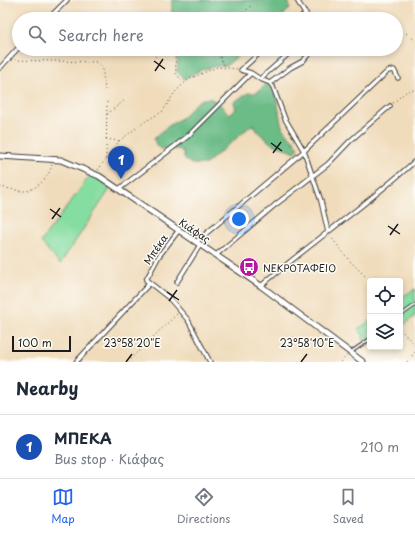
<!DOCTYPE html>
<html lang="en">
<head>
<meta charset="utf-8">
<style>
  :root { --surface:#fff; --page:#f6f6f7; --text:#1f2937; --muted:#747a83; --line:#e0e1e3; --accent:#2563eb }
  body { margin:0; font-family:"Playpen Sans",sans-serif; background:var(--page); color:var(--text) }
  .controls { position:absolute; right:12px; bottom:12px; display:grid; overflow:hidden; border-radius:4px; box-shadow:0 2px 6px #0003 }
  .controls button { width:36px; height:36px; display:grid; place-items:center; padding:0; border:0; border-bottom:1px solid var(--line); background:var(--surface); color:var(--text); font:20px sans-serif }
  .scale { position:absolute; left:12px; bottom:10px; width:59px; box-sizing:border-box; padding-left:4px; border:2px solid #1c1c1c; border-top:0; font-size:11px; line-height:14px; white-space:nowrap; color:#1c1c1c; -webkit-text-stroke:3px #fdfcf7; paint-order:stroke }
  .you { position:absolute; left:239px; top:219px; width:14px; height:14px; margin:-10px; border:3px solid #fff; border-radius:50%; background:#1a73e8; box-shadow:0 0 0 6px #1a73e833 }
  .badge { display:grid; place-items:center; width:26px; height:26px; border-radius:50%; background:var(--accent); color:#fff; font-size:13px; font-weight:700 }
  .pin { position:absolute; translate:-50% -33px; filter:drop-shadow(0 1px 2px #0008) }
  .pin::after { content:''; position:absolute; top:21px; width:14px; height:12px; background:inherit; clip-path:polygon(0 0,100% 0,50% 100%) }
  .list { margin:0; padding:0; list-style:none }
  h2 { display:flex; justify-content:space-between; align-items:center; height:52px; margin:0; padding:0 16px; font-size:17px }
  h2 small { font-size:13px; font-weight:400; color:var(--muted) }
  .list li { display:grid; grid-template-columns:26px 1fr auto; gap:12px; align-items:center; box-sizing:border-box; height:64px; padding:0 16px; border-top:1px solid var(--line) }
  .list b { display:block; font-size:15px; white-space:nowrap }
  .list p { margin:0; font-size:13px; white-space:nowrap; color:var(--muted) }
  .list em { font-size:13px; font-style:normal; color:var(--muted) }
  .icon { flex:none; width:22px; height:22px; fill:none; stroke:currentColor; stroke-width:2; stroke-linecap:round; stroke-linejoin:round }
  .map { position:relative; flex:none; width:415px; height:362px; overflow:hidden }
  .search { position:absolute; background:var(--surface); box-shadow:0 2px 6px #0003; left:12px; right:12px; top:12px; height:44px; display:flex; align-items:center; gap:10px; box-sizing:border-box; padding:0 14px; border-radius:22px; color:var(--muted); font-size:15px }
  .sheet { height:116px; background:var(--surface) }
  nav { display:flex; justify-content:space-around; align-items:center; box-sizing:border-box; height:56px; border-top:1px solid var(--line); background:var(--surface); font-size:11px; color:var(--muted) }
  nav a { display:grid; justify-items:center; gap:2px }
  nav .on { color:var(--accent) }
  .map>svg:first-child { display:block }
  .green { fill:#86dda1; stroke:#517c5e }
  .forest { fill:#6cbc87; stroke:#446c52 }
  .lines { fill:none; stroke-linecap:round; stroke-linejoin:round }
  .lane-casing { stroke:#3c3934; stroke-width:4 }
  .street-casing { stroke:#3c3934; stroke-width:5.5 }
  .secondary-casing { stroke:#3c3934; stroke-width:7 }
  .path { stroke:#3c3934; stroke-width:1; stroke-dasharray:1 3; stroke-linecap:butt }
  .lane { stroke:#fff; stroke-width:2 }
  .street { stroke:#fff; stroke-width:3.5 }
  .secondary { stroke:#fff; stroke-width:5 }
  .ticks { fill:none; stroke:#1c1c1c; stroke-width:1.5 }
  .labels { text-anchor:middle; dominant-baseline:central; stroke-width:3; stroke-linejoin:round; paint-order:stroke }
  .street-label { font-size:10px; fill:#1c1c1c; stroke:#fdfcf7 }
  .poi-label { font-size:10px; fill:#1c1c1c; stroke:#fdfcf7; text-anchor:start }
  .ticks-label { font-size:10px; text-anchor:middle; fill:#1c1c1c; stroke:#fdfcf7; stroke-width:3; stroke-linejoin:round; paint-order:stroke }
</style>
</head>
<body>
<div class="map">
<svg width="415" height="362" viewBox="0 0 415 362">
  <rect width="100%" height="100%" fill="#fdfcf7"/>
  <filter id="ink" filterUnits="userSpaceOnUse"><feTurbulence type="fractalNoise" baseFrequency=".025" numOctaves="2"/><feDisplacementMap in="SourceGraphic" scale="8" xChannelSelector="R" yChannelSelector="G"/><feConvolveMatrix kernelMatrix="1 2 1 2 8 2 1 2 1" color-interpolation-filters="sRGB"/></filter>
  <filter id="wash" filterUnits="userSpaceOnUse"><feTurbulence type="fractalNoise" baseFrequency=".012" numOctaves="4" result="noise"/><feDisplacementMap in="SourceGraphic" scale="16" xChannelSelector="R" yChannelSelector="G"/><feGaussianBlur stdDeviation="0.9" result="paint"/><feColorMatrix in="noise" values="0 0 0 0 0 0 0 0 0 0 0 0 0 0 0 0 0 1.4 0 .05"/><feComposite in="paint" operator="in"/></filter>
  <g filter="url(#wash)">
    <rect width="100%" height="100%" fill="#f0dcbb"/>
    <path class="green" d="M91,174L112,186L60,264L41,242Z
      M415,289V316L400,328V298Z
      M370,321V347L362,338L364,336L358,329Z"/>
    <path class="forest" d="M172,0H284L289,3L290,8L280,19H168L172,11Z
      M173,49H246L227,65C210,66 198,70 184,79L177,72L178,59Z
      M266,84C281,93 277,115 283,129C287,136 295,138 298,149L296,152L272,144L258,132L253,124L206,164H192L185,160L183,152L179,149L163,150L156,145L154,139C162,129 172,124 183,117C187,113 191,107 196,103C210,92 219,103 229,114L236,109L234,102L248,93C257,94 260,91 266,84Z"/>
  </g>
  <g filter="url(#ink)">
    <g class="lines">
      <g class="lane-casing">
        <path id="lane" d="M400,316L415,305
          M351,352L370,339"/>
      </g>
      <g class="street-casing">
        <path id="street" d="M297,0L308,19
          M48,19L67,0
          M299,19L306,13
          M0,68L19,47
          M251,73L260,79L294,49
          M260,79L270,83L273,87L285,119L304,151L321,201L328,232
          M270,83L290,68L303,61L313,49
          M119,189L188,136L251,73L241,70L264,49
          M179,230L159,256L146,280L169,298L188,320L210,362
          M196,242L304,151L388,71L394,70L398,78
          M216,255L275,205L328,164L350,141L390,106
          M177,282L200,245
          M261,286C311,242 366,206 415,161
          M76,362L150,283"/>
      </g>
      <g class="secondary-casing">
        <path id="secondary" d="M0,156L61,160L99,176L261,286L363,362"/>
      </g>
      <path class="path" d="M239,19L252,4
        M406,33L415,40
        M168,49L175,54L176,73L183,83
        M221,49L220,57L224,66
        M155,57L163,49
        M11,60L97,62L102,66L105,90
        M393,103L407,91L415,90
        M107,114L125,100
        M106,139L119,141
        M106,159L107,101
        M98,170L119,141L146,121L163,111L175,92L189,79L217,67L238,69
        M0,187C7,188 14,190 22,191C35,192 51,176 52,163
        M330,236L349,260L370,281
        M400,329L415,345
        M127,362L177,314
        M341,362L347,355
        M407,362L415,352"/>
      <use href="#lane" class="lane"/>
      <use href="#street" class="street"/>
      <use href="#secondary" class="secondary"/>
    </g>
  </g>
  <path class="ticks" d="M154,61L165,69M155,71L163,59M271,143L282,151M273,153L281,142M50,209L61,217M52,219L60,208M388,226L400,234M390,235L398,224M167,292L179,300M169,301L177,290M126,362L132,354M301,362L307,354"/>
  <defs>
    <g id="bus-disc" transform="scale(1)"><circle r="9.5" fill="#b5179e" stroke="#fdfcf7"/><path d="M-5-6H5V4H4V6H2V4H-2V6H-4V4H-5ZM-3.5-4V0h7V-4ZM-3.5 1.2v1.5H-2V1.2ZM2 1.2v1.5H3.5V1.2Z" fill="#fff"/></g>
  </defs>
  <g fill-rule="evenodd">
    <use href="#bus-disc" x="249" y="267"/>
  </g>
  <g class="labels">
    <g class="street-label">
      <text transform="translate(195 230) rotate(34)">Κιάφας</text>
      <text transform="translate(155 249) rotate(-56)">Μπέκα</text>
    </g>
    <g class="poi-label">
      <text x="263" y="267">ΝΕΚΡΟΤΑΦΕΙΟ</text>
    </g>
  </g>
  <g class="ticks-label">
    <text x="132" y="347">23°58'20"E</text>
    <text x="307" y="347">23°58'10"E</text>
  </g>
</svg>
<div class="controls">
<button><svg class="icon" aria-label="locate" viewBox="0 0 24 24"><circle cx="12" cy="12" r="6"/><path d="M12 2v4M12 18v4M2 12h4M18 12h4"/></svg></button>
<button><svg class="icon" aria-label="layers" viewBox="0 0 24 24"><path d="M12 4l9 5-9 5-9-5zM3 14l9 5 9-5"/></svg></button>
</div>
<div class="scale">100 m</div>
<div class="you"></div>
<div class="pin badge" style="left:121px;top:179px;background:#1a4fb4">1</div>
<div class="search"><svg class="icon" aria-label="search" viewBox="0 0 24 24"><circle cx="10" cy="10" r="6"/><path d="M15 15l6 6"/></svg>Search here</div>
</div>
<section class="sheet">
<h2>Nearby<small></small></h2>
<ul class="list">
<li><span class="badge" style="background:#1a4fb4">1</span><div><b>ΜΠΕΚΑ</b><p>Bus stop · Κιάφας</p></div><em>210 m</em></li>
</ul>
</section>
<nav>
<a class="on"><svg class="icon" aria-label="map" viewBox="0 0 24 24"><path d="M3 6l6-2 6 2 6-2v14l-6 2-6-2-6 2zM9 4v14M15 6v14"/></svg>Map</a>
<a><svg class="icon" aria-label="directions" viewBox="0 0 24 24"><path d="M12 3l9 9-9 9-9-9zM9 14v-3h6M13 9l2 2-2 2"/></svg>Directions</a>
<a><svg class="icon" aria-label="saved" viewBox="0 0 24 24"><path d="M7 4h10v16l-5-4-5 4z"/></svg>Saved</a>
</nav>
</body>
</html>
